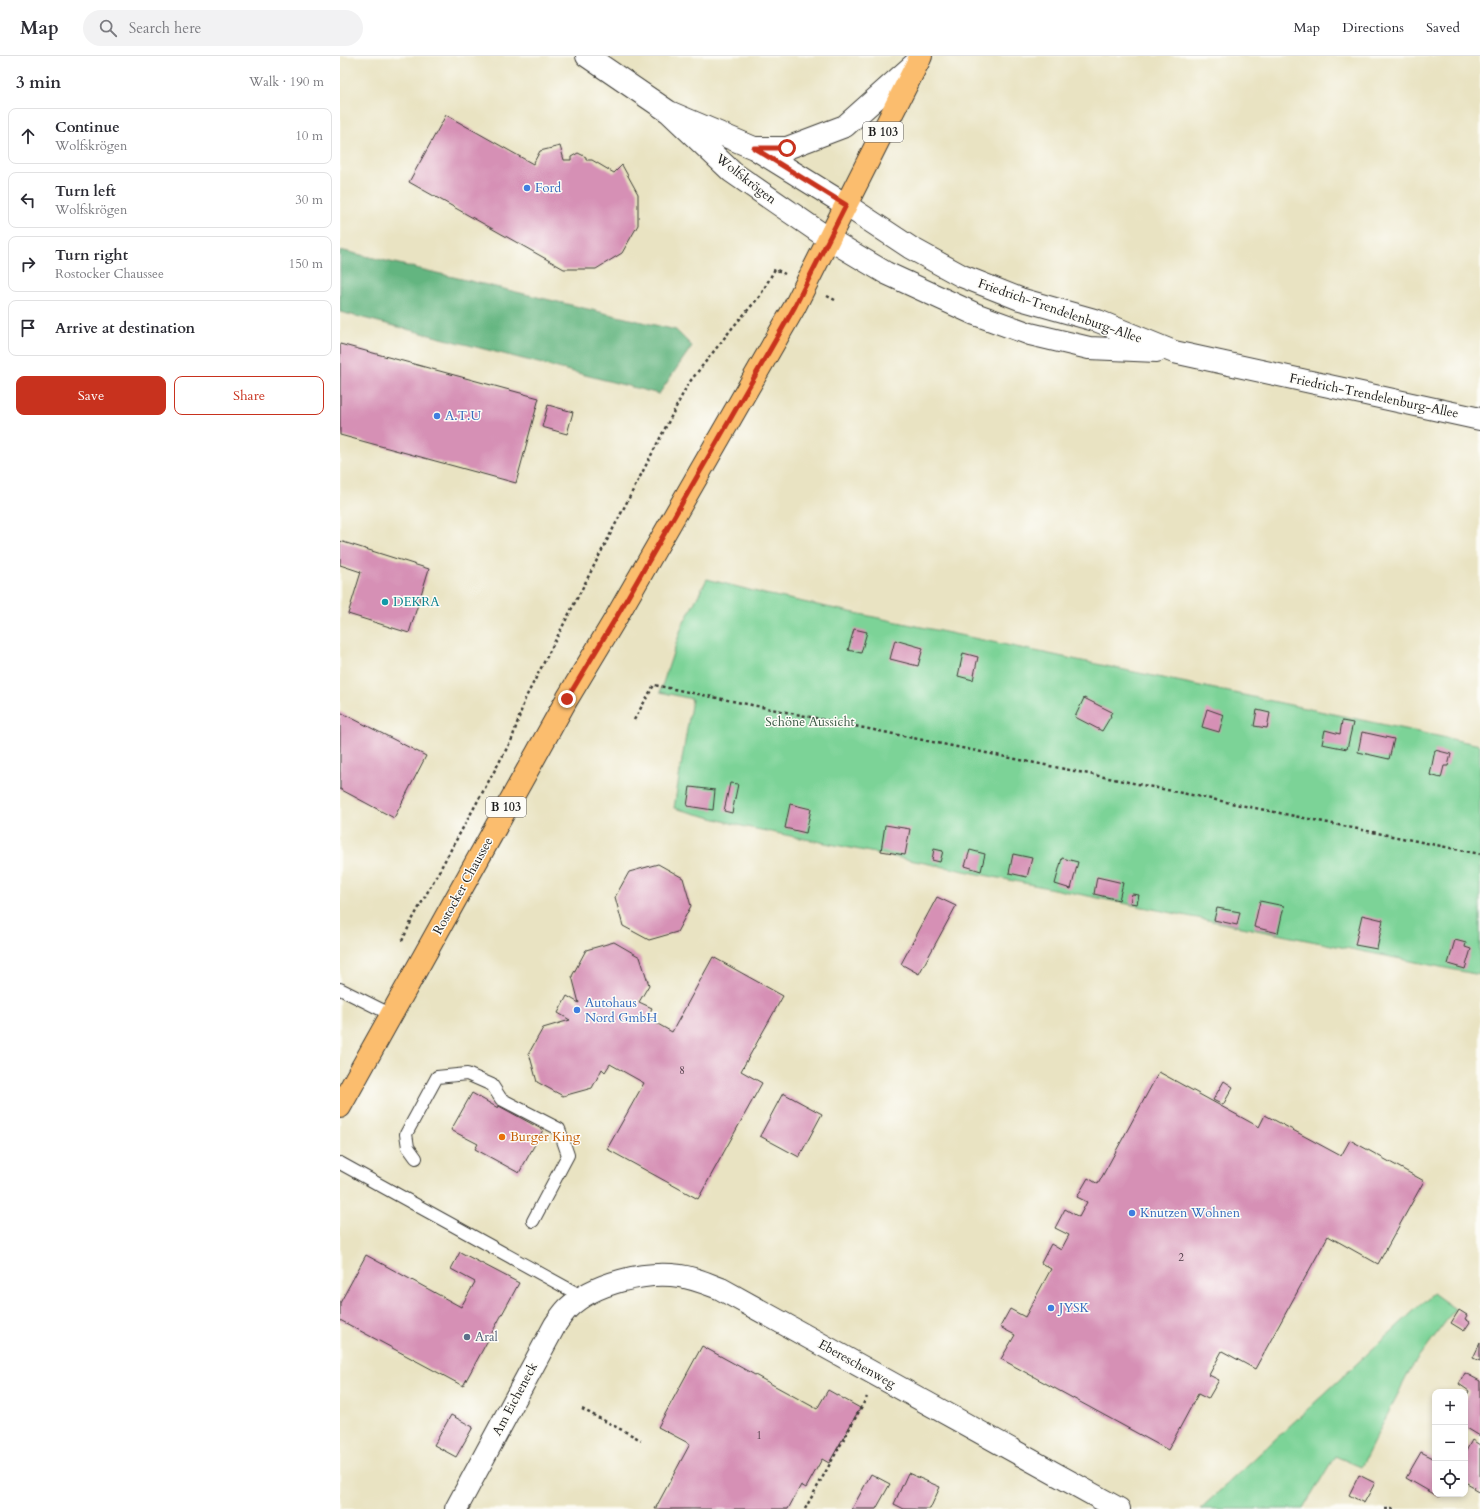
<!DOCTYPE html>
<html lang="en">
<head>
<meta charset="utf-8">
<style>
  :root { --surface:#fff; --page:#f2f2f3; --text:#2b2b33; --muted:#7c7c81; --line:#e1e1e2; --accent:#c8321e }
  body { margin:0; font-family:Cardo,serif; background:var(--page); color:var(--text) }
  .controls { position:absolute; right:12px; bottom:12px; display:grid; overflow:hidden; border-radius:8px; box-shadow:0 2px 6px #0003 }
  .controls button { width:36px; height:36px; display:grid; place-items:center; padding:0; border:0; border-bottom:1px solid var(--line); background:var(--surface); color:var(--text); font:20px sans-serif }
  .stop { position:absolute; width:12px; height:12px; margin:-9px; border:3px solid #c8321e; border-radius:50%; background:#fff }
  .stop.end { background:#c8321e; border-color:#fff; box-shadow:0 1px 4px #0008 }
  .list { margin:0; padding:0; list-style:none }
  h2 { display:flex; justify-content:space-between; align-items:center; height:52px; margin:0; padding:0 16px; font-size:17px }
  h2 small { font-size:13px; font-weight:400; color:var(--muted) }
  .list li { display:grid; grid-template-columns:26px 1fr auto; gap:12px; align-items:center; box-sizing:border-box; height:56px; margin:0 8px 8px; padding:0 8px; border:1px solid var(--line); border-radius:8px }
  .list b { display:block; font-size:15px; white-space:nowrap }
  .list p { margin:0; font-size:13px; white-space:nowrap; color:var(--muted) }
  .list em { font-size:13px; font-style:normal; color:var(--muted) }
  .actions { display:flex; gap:8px; padding:12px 16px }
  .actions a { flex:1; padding:9px 0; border:1px solid var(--accent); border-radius:8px; text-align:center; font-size:14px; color:var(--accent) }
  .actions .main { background:var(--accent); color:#fff }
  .icon { flex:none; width:22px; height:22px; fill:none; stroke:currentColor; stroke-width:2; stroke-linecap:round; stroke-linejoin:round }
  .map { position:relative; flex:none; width:1140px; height:1453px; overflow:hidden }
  header { display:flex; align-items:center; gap:24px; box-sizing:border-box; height:56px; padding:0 20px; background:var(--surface); border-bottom:1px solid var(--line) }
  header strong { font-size:19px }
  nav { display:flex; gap:22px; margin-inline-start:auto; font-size:14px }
  .search { width:280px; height:36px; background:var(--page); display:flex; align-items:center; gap:10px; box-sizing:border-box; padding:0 14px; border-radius:22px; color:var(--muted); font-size:15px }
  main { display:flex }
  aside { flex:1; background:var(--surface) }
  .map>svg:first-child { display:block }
  .green { fill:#7bd397; stroke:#4c785a }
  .forest { fill:#64b580; stroke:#40684e }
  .building { fill:#d690b5 }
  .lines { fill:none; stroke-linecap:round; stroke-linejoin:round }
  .service-casing { stroke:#3b3a35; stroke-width:14 }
  .minor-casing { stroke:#3b3a35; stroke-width:24 }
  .primary-casing { stroke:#3b3a35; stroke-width:24 }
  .path { stroke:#3b3a35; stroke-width:2.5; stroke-dasharray:3 3; stroke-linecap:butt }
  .service { stroke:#fff; stroke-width:12 }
  .minor { stroke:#fff; stroke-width:22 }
  .primary { stroke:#fbbd6e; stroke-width:22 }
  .route { stroke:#c8321e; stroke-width:5 }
  .shop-dot { fill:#3f7fe0; stroke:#fdfcf7; stroke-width:1.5 }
  .culture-dot { fill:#0f9aa8; stroke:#fdfcf7; stroke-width:1.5 }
  .food-dot { fill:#e8710a; stroke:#fdfcf7; stroke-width:1.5 }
  .service-dot { fill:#5c6f8a; stroke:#fdfcf7; stroke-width:1.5 }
  .labels { text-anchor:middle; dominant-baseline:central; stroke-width:3; stroke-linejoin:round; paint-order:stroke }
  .number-label { font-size:11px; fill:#4a3942 }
  .shield { fill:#fdfcf7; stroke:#605f5e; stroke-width:1 }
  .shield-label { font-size:12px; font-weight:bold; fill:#1c1c1c }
  .street-label { font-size:13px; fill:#1c1c1c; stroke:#fdfcf7 }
  .shop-label { font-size:13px; fill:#366cbe; stroke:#fdfcf7; text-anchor:start }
  .culture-label { font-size:13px; fill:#0d838f; stroke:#fdfcf7; text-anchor:start }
  .park-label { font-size:13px; fill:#3d5c47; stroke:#fdfcf7 }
  .food-label { font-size:13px; fill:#c56008; stroke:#fdfcf7; text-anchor:start }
  .service-label { font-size:13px; fill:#4e5e75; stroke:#fdfcf7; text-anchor:start }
</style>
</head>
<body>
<header>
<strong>Map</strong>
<div class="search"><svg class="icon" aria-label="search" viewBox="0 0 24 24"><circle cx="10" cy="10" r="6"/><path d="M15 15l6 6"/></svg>Search here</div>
<nav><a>Map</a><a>Directions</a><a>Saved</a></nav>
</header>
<main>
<aside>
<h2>3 min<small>Walk · 190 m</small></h2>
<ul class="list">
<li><svg class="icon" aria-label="ahead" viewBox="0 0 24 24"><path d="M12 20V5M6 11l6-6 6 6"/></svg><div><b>Continue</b><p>Wolfskrögen</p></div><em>10 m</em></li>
<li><svg class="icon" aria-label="left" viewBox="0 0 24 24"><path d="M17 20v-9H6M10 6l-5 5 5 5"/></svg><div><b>Turn left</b><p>Wolfskrögen</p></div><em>30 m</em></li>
<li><svg class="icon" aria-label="right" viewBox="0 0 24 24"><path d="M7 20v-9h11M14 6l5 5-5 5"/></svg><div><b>Turn right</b><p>Rostocker Chaussee</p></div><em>150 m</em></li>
<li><svg class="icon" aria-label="arrive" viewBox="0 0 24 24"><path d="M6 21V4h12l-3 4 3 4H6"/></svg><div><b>Arrive at destination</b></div></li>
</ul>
<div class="actions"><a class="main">Save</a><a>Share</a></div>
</aside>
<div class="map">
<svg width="1140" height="1453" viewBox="0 0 1140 1453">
  <rect width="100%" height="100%" fill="#fdfcf7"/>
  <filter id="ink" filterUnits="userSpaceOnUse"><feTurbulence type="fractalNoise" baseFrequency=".025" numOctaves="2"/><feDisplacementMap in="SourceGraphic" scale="8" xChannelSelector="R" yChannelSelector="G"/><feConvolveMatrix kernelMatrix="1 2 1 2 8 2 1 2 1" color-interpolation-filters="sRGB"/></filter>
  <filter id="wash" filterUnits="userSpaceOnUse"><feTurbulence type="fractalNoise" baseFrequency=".012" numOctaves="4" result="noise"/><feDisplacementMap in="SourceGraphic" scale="16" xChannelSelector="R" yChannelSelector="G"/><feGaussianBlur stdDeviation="0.9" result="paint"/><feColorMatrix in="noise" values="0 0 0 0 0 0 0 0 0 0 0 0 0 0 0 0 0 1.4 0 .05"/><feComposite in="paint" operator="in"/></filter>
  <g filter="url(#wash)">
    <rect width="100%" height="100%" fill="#e9e3c2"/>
    <path class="green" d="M367,523L425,538L1140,689V919L406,771L334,752L352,643L320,636L342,570Z
      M1093,1237L1115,1253L1071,1312L1021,1411L995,1400L963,1453H860Z"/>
    <path class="forest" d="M0,194L336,274L352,290L319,338L0,256Z"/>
    <g id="blocks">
      <path class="building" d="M106,59L193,108L200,95L220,90L224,104H231V101L238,97L246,101V104H252L274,117L282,109L298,138V169L282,197L256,213H224L69,126Z
        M0,288L199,342L176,427L0,379Z
        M208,349L233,356L227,378L202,371Z
        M0,485L89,513L69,577L8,558L21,516L0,509Z
        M514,573L527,576L521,597L508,594Z
        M555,584L583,592L578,610L550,603Z
        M623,597L638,601L633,624L618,620Z
        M744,642L772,656L770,659L771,660L762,675L735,661Z
        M867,653L884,659L879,676L862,671Z
        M917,654L930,657L927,672L914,670Z
        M0,656L86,700L54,762L0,733Z
        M1002,665L1013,667L1007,693L982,688L985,674L1000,678Z
        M1022,676L1054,683L1049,703L1018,696Z
        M1095,694L1111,698L1108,710H1104L1101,722L1090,719Z
        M390,727L398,728L392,757L384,755Z
        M350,731L375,734L373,754L347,750Z
        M450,748L471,753L466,777L445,772Z
        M545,769L570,773L565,799L541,795Z
        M594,793L603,795L600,806L592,804Z
        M630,794L645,798L641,815L625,810Z
        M673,798L692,802L687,821L669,817Z
        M722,802L738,806L731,833L715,828Z
        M318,808L343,822L351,850L337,876L309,884L283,870L275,841L289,816Z
        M757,821L783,827L779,844L754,838Z
        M792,838L799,839L797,848L790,847Z
        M597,841L616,850L579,918L561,908Z
        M920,845L944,850L938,877L914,871Z
        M877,852L900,856L897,869L874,864Z
        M1022,859L1043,864L1037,893L1015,889Z
        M1115,884L1126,887L1125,891L1131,893L1125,913L1108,908Z
        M274,886L300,901L309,929L299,946L312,952L307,962L332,976L373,901L443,940L401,1015L422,1027L358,1143L267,1093L304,1027L270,1008L265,1016L262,1013L252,1032L223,1040L197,1026L189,997L203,972L230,964L218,957L227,940L239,947L232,920L246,894Z
        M819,1016L919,1071L925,1059L1001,1100L1010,1084L1084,1125L1038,1208L988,1180L915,1313L882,1295L869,1319L879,1324L868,1343L858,1338L828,1394L661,1303L675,1279L660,1271L670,1253L685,1261L711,1213L701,1207L711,1188L721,1194L729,1179L715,1172L725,1153L739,1161L747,1146L737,1141L748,1122L758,1128Z
        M884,1025L893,1031L883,1049L873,1044Z
        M132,1037L158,1052L159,1050L203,1074L179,1117L135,1093L138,1088L111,1074Z
        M443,1037L482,1058L459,1101L420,1080Z
        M120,1196L179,1227L123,1330L0,1264V1247L26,1199L121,1251L135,1226L111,1213Z
        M1119,1254L1127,1259L1125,1263L1130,1266L1124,1275L1111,1267Z
        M1140,1287V1305L1133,1302Z
        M362,1290L477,1353L488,1334L520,1352L489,1407L482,1403L466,1432L461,1429L448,1453H315L350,1388L318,1371Z
        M1125,1317L1140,1325V1380L1125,1371V1343L1129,1335L1119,1328Z
        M111,1359L133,1371L116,1401L94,1389Z
        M1132,1384L1140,1389V1437L1133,1433L1134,1431L1125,1426V1397Z
        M1081,1396L1095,1403V1438H1101L1099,1441L1066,1422Z
        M568,1417L600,1431L590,1453H564L554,1448Z
        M531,1418L550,1428L536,1453H512Z
        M1019,1419L1035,1427L1024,1447L1009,1439Z"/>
    </g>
  </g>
  <g filter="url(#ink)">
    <use href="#blocks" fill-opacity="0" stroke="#3b3a35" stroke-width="1"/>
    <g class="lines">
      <g class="service-casing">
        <path id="service" d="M0,933L52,959
          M76,1102L68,1091L66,1078L97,1021L127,1018L152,1029L161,1043L219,1073L228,1099L193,1165
          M0,1107L243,1241"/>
      </g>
      <g class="minor-casing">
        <path id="minor" d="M247,0L329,56L392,116L489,183L546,217L635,258L690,278L749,292L817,295
          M329,56L414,92L506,149L571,192L622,220L680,243L758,265L834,296L1140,363
          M414,92H447L505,70L579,4
          M116,1453L215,1269C219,1263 223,1257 228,1252C254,1227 305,1215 340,1220C355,1222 368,1228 381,1233L779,1453"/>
      </g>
      <g class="primary-casing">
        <path id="primary" d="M0,1051L227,643L277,560L454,252L581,0"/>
      </g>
      <path class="path" d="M487,240L495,244
        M294,664L314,629L1140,798
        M62,885L71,866L172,683L185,643L348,328L393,271L420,240L435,213L445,218
        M242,1353L301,1384
        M465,1453L527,1341
        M1045,1453H1057"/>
      <use href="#service" class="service"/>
      <use href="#minor" class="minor"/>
      <use href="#primary" class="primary"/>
    </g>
  </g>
  <g class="lines" filter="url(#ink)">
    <path class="route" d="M227,643L277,560L454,252L506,149L414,92H447"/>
  </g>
  <g class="shop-dot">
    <circle cx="187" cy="132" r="4"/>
    <circle cx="97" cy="360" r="4"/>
    <circle cx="237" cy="954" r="4"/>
    <circle cx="792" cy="1157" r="4"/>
    <circle cx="711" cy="1252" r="4"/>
  </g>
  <circle class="culture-dot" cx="45" cy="546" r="4"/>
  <circle class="food-dot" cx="162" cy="1081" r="4"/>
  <circle class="service-dot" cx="127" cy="1281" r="4"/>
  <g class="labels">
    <g class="number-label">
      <text x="342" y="1014">8</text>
      <text x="841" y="1201">2</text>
      <text x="419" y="1379">1</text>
    </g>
    <g class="shield">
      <rect x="523" y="66" width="40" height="20" rx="3"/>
      <rect x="146" y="741" width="40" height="20" rx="3"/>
    </g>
    <g class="shield-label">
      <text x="543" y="76">B 103</text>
      <text x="166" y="751">B 103</text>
    </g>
    <g class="street-label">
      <text transform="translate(406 123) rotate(38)">Wolfskrögen</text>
      <text transform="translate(720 255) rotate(19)">Friedrich-Trendelenburg-Allee</text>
      <text transform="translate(1034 340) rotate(12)">Friedrich-Trendelenburg-Allee</text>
      <text transform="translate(123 830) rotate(-61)">Rostocker Chaussee</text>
      <text transform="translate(517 1308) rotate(29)">Ebereschenweg</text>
      <text transform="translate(175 1343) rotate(-62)">Am Eicheneck</text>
    </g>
    <g class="shop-label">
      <text x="195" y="132">Ford</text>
      <text x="105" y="360">A.T.U</text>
      <text x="245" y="947">Autohaus<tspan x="245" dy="15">Nord GmbH</tspan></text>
      <text x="800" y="1157">Knutzen Wohnen</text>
      <text x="719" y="1252">JYSK</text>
    </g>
    <g class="culture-label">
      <text x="53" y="546">DEKRA</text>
    </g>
    <g class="park-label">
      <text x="470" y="666">Schöne Aussicht</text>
    </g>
    <g class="food-label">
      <text x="170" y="1081">Burger King</text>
    </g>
    <g class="service-label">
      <text x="135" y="1281">Aral</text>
    </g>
  </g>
</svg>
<div class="controls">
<button>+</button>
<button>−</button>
<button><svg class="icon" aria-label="locate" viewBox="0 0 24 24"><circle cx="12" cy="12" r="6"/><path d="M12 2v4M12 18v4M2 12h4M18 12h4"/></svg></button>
</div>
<div class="stop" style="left:447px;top:92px"></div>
<div class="stop end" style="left:227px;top:643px"></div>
</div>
</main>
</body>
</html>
